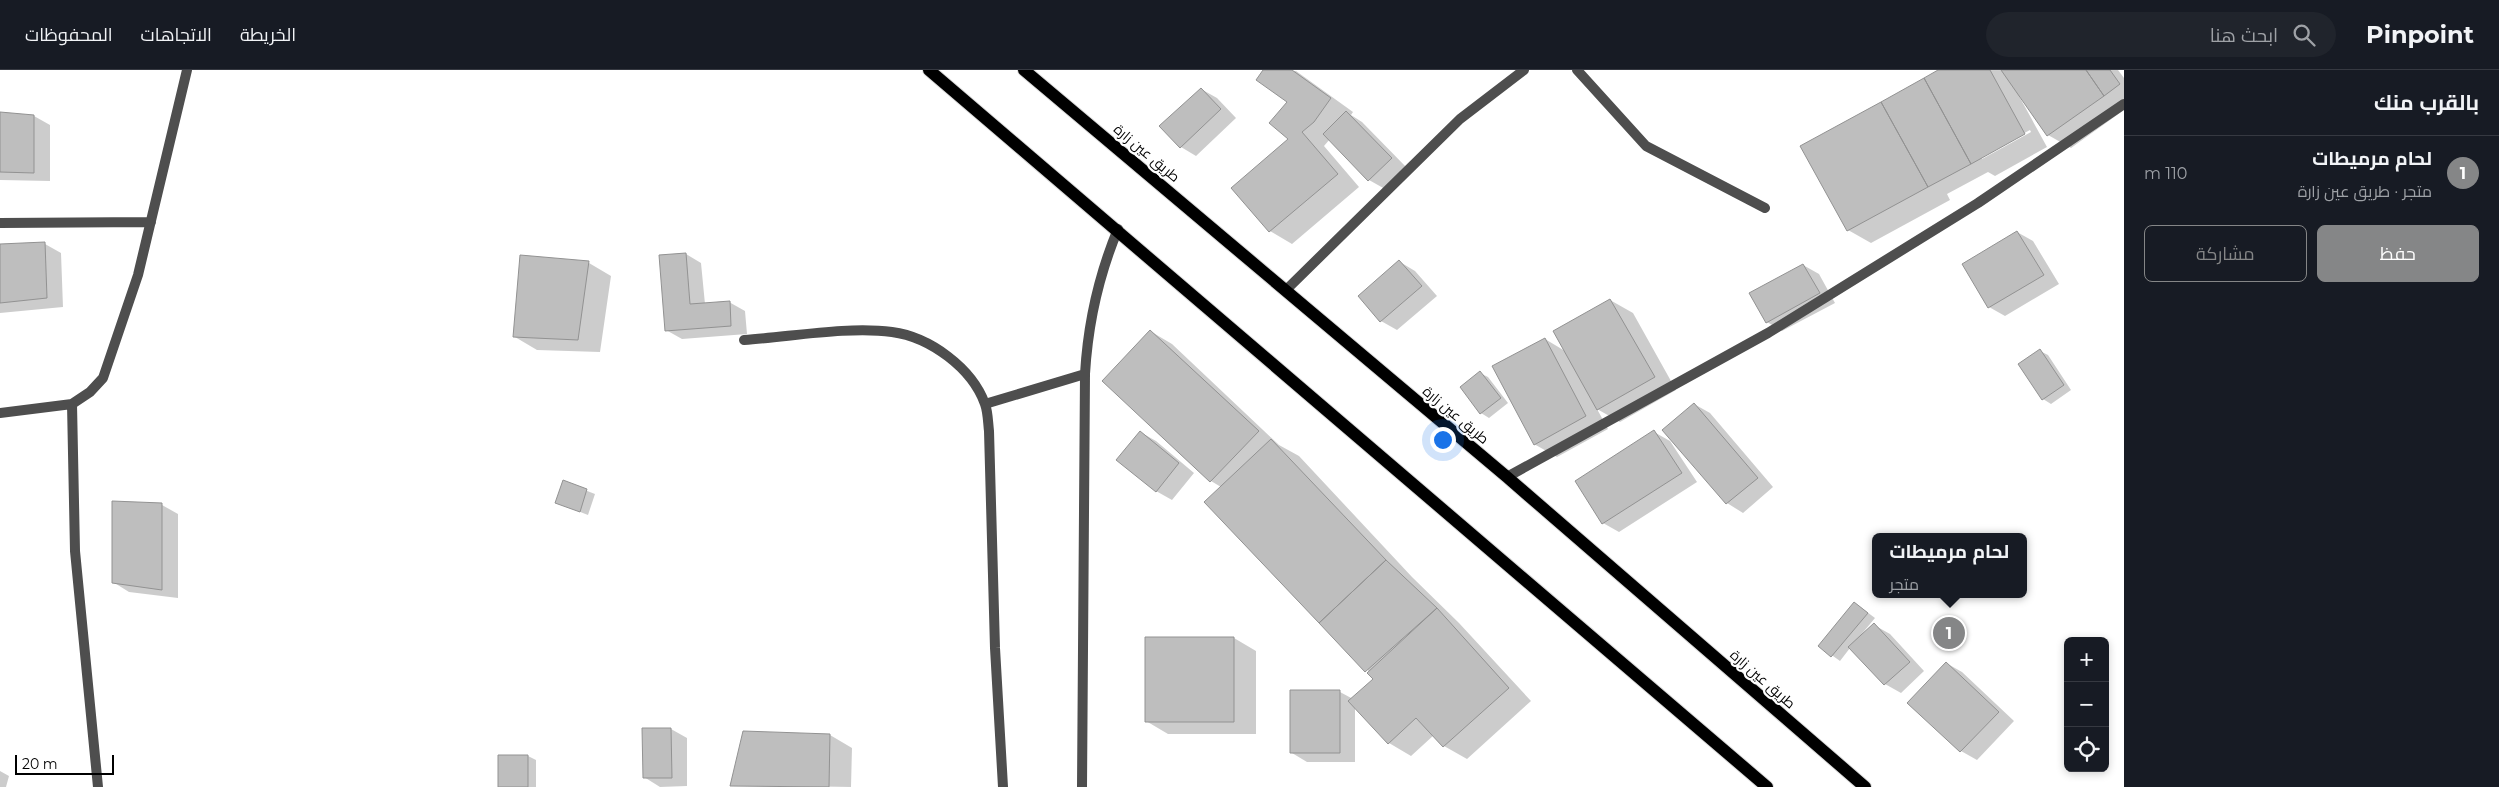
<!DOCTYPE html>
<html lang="ar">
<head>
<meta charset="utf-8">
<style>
  :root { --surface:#171b24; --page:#20242c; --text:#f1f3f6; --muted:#9ea1a6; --line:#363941; --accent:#858687 }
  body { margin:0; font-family:Montserrat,Cairo,sans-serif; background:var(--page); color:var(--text); direction:rtl }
  .controls { position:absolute; right:15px; bottom:15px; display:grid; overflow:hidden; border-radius:8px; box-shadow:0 2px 8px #0003 }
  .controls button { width:45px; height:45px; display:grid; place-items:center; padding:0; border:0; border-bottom:1px solid var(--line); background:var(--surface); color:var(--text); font:25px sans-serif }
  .scale { position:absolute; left:15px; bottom:12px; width:99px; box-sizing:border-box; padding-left:5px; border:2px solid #000; border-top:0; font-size:14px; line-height:18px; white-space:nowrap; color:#000; -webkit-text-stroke:4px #fff; paint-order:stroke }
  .you { position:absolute; left:1442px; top:369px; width:18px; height:18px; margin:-12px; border:4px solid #fff; border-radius:50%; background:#1a73e8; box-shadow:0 0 0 8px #1a73e833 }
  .badge { display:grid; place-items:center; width:32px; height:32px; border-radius:50%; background:var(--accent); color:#fff; font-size:16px; font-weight:700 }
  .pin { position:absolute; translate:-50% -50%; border:2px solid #fff; box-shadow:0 1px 5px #0006 }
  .popup { position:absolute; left:1872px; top:463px; width:155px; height:65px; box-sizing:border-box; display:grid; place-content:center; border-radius:8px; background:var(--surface); filter:drop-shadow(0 1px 4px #0005); font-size:16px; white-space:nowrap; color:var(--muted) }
  .popup b { font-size:19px; color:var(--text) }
  .popup::after { content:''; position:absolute; left:50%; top:100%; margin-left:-10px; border:10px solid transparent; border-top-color:var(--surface) }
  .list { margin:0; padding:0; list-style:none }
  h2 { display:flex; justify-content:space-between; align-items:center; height:65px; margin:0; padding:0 20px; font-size:21px }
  h2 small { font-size:16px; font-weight:400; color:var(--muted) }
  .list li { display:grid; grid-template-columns:32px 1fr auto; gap:15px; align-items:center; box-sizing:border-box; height:75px; padding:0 20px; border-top:1px solid var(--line) }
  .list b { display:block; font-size:19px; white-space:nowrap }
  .list p { margin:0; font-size:16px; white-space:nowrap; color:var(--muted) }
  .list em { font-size:16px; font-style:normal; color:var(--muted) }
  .actions { display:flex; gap:10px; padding:15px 20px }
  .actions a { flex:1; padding:11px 0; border:1px solid var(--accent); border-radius:8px; text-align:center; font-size:18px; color:var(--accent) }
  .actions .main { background:var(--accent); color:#fff }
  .icon { flex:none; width:28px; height:28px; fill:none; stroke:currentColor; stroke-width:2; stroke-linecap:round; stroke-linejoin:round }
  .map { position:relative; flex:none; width:2124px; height:717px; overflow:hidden; direction:ltr }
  header { display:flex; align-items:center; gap:30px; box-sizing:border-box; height:70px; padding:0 25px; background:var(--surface); border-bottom:1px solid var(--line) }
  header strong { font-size:24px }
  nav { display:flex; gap:28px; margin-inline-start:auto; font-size:18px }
  .search { width:350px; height:45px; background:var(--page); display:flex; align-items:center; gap:12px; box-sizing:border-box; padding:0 18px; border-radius:28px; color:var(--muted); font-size:19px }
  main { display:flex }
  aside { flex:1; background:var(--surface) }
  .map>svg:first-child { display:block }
  .shadow { fill:#0003; fill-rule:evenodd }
  .building { fill:#bebebe; stroke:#929292 }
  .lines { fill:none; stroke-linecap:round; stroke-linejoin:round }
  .primary-casing { stroke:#dbdbdb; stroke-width:14 }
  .street { stroke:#4e4e4e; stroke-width:10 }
  .primary { stroke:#000; stroke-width:12 }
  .labels { text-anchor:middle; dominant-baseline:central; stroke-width:4.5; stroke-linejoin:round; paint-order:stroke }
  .street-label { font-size:14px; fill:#000; stroke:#fff }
</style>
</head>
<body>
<header>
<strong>Pinpoint</strong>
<div class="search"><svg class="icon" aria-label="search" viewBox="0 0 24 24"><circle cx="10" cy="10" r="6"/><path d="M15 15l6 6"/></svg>ابحث هنا</div>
<nav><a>الخريطة</a><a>الاتجاهات</a><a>المحفوظات</a></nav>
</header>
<main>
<aside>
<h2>بالقرب منك<small></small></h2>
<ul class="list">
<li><span class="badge">1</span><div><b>لحام مرميطات</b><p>متجر · طريق عين زارة</p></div><em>110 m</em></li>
</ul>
<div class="actions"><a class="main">حفظ</a><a>مشاركة</a></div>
</aside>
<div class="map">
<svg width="2124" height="717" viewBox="0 0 2124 717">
  <rect width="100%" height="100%" fill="#fff"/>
  <path class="shadow" d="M1265,0L1296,1L1353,42L1351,45L1362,52L1407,98L1385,119L1369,110L1330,69L1324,76L1359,117L1292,174L1270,161L1290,69L1289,32Z
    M1941,0H2118L2124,8V40L2071,78L2048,65L2020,25L2019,26L2047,77L1995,106L1988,102L1947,124L1950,130L1871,173L1848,160L1802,77ZM2030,60L2031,62L1982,89V86Z
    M1201,19L1217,28L1236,48L1196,86L1181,77Z
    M0,43L34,46L50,55V111L0,110Z
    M2017,162L2033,171L2059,214L2005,246L1989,237Z
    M45,174L61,183L63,237L0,243V175Z
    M686,184L701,193L705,234L729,232L745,241L747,264L682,269L666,260Z
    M521,186L589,193L611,206L600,282L537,280L515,267Z
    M1400,192L1415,201L1437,226L1397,260L1381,251Z
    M1803,195L1819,204L1835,233L1782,261L1767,252Z
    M1610,230L1633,243L1676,320L1620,352L1597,339L1608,359L1557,387L1534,374L1545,269L1565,281Z
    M1150,261L1172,274L1279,375L1299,386L1412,507L1459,553L1531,631L1467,689L1444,676L1434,665L1411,686L1389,673L1355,637V692H1307L1292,683L1340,622L1353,629L1375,609L1221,417L1211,411L1104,311Z
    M2040,281L2048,285L2071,320L2051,334L2043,329Z
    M1480,303L1488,307L1508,333L1489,348L1481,343L1461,318Z
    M1694,334L1710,343L1773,417L1743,443L1727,433L1664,360Z
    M1140,362L1156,371L1194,403L1172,430L1156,421Z
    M1654,362L1670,371L1697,412L1619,462L1603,453Z
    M564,412L595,424L588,445L557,433Z
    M162,435L178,444V528L129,522L113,512Z
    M1855,533L1875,548L1860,566L1874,555L1890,564L1924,601L1901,623L1885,614L1850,578L1840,591L1819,576Z
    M1234,568L1256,581V664H1168L1146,651Z
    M1946,593L1962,602L2014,651L1977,690L1961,681L1909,633Z
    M671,659L687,668V716L660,717L644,707Z
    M830,665L852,678L851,717L732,715Z
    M528,686L536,690V717H499Z
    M0,701L9,706L6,717H0Z"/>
  <path class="building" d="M1263,0H1292L1331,28L1314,52L1302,62L1338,104L1269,162L1231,118L1288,69L1269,53L1287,32L1256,10Z
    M1938,0H1990L2025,64L1971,94L1924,8Z
    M2001,0H2086L2104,26L2047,66Z
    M2086,0H2110L2120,14L2104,26Z
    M1924,8L1971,94L1928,117L1881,32Z
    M1201,18L1221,39L1180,78L1159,56Z
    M1881,32L1928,117L1847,161L1800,76Z
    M1346,41L1392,88L1368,111L1323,64Z
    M0,42L34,45V103L0,102Z
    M2017,161L2044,205L1988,238L1962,194Z
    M45,172L47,228L0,233V174Z
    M686,183L690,234L730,231L731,256L665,261L659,185Z
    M520,185L589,191L578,270L513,267Z
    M1399,190L1422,216L1380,252L1358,226Z
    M1803,194L1820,223L1766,253L1749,223Z
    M1610,229L1655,307L1597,340L1553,261Z
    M1150,260L1259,361L1210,412L1102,311Z
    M1545,268L1586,346L1534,375L1492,296Z
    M2040,279L2064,315L2042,330L2018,294Z
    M1480,301L1501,328L1480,344L1460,317Z
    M1694,333L1758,408L1726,434L1662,360Z
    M1654,360L1682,403L1602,454L1575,411Z
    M1140,361L1179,393L1156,422L1116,390Z
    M1271,369L1386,490L1319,553L1204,432Z
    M563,410L587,419L580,442L555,433Z
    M112,431L162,433V520L112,513Z
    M1386,490L1437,538L1365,602L1319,553Z
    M1854,532L1868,543L1831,587L1818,576Z
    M1437,538L1509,618L1443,677L1416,648L1388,674L1348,631L1373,609L1367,603Z
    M1874,553L1910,592L1884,615L1848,577Z
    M1145,567H1234V652H1145Z
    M1946,592L1999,642L1960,682L1907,633Z
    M1290,620H1340V683H1290Z
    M642,658H671L672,708H643Z
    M743,661L830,664L829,717L730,716Z
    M498,685H528V717H498Z"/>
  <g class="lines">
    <g class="primary-casing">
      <path id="primary" d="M929,0L1767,717
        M1024,0L1507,407L1865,717"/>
    </g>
    <path class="street" d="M1577,0L1646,76L1765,138
      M0,153L151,152
      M1286,220L1460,49L1524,0
      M744,270C790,267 848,256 892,262C930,267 972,298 985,334C988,342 988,353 989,361L995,578L1003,717
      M72,334L75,481L98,717
      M985,334L1085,304
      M0,343L72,334L90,322L103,308L138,205L187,0
      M1507,407L1768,263L1978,133L2124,34
      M1082,717L1085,304C1088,252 1098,207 1118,159"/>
    <use href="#primary" class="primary"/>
  </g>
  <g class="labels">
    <g class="street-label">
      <text transform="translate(1147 83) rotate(40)">طريق عين زارة</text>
      <text transform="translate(1456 345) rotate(40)">طريق عين زارة</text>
      <text transform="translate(1763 609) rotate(41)">طريق عين زارة</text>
    </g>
  </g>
</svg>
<div class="controls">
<button>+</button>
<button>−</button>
<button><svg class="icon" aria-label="locate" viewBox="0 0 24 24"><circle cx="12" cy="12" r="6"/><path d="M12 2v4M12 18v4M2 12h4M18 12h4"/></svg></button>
</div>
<div class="scale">20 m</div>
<div class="you"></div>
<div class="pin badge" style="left:1949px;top:563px">1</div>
<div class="popup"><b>لحام مرميطات</b>متجر</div>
</div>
</main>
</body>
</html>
